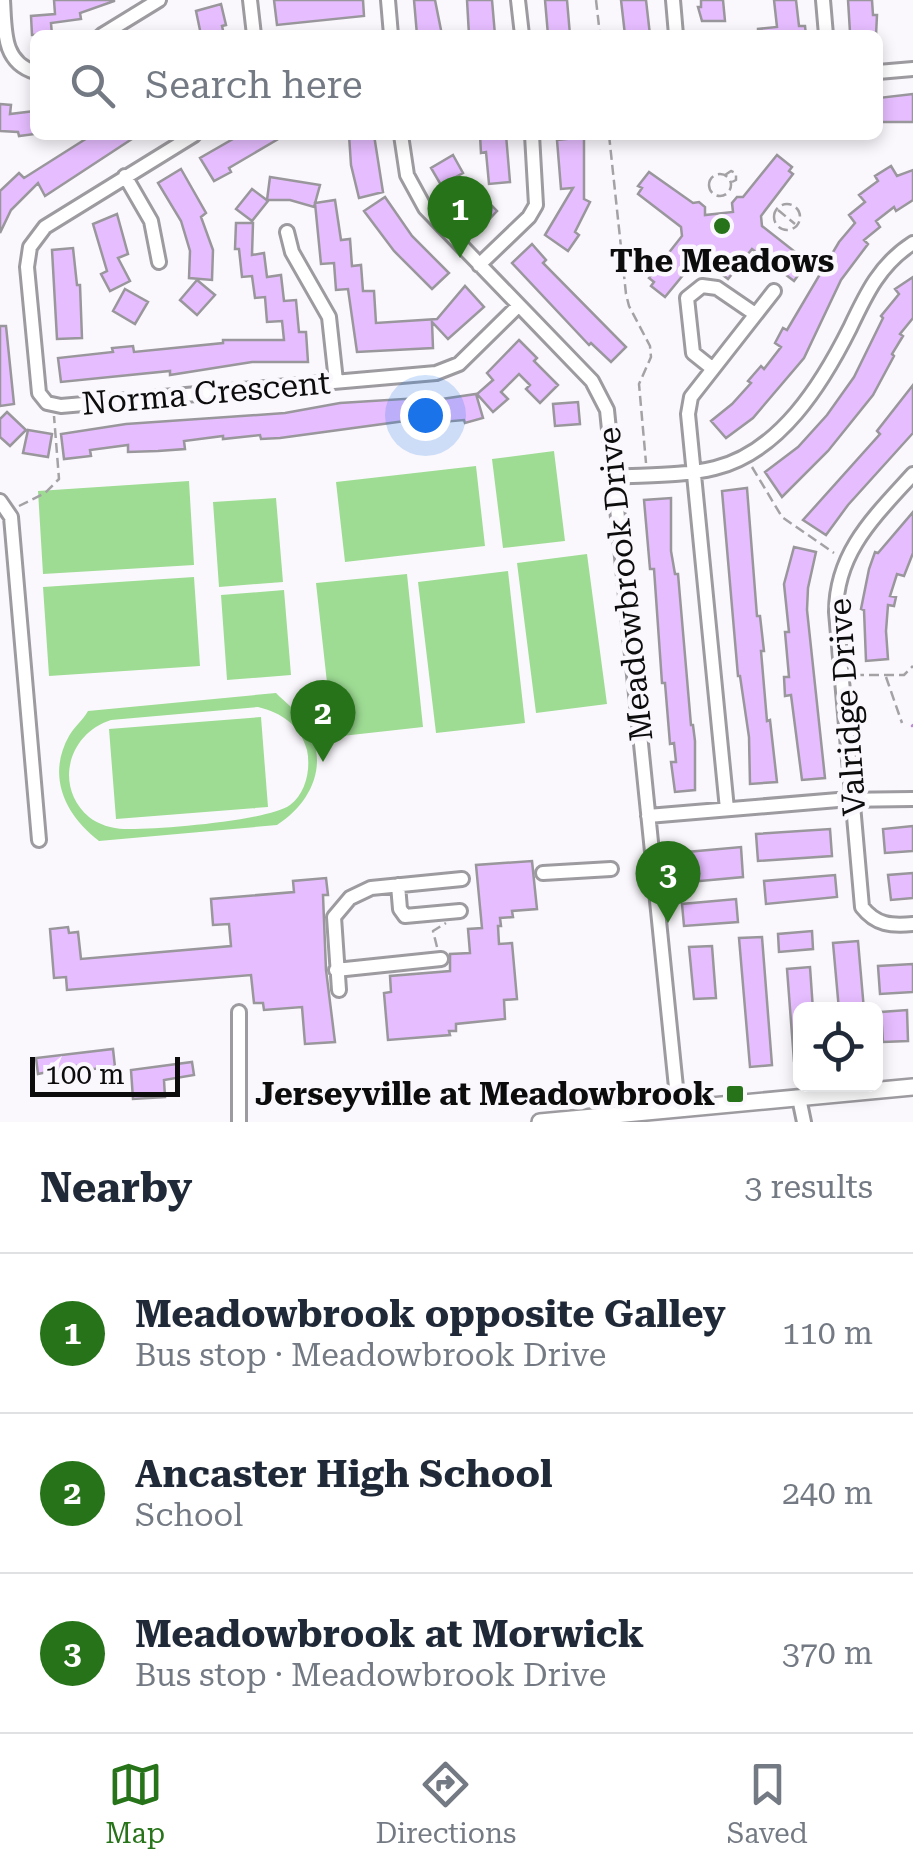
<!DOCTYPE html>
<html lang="en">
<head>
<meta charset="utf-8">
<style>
  :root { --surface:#fff; --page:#f6f6f7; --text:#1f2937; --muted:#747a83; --line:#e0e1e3; --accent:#277319 }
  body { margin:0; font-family:"Roboto Serif",serif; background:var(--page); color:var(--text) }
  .controls { position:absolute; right:30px; bottom:30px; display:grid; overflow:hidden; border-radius:15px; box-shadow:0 5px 15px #0003 }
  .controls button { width:90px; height:90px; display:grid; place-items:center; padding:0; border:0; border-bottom:2px solid var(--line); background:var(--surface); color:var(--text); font:50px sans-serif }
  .scale { position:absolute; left:30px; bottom:25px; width:150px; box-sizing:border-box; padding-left:10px; border:5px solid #0c0c0d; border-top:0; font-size:28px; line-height:35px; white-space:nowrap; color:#0c0c0d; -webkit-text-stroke:8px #fbf8fd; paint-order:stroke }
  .you { position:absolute; left:425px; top:415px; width:35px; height:35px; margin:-25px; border:8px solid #fff; border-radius:50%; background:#1a73e8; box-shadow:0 0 0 15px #1a73e833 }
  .badge { display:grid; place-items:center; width:65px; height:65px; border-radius:50%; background:var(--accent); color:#fff; font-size:32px; font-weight:700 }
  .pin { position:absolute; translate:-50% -82px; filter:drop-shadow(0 2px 5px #0008) }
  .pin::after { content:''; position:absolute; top:52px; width:35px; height:30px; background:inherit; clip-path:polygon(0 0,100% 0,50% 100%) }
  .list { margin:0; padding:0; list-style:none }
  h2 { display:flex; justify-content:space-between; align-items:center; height:130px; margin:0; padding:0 40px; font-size:42px }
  h2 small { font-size:32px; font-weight:400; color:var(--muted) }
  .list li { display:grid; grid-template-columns:65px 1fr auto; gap:30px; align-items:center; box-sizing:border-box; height:160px; padding:0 40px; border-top:2px solid var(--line) }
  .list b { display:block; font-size:38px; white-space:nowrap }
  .list p { margin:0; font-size:32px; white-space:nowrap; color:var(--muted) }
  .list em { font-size:32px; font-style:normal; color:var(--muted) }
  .icon { flex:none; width:55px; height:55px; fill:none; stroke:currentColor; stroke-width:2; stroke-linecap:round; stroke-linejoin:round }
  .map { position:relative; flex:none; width:913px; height:1122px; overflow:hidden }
  .search { position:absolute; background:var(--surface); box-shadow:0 5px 15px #0003; left:30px; right:30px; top:30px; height:110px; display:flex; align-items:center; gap:25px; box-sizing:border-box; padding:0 35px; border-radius:15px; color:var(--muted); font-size:38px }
  .sheet { height:610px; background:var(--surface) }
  nav { display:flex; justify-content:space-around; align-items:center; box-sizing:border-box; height:140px; border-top:2px solid var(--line); background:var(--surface); font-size:28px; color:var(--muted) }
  nav a { display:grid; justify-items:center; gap:5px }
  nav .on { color:var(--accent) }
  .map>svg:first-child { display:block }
  .green { fill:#9edc94; fill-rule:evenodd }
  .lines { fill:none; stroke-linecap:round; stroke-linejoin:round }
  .stream { stroke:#bb8ad8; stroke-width:2.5 }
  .building { fill:#e6bdff; stroke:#99979b; stroke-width:2.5 }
  .minor-casing { stroke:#9d9b9f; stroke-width:18 }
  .major-casing { stroke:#9d9b9f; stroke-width:20 }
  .path { stroke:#a4a2a5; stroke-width:2.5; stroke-dasharray:10 5; stroke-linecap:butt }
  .minor { stroke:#fff; stroke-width:12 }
  .major { stroke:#fff; stroke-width:15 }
  .poi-dot { fill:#277319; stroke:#fbf8fd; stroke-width:4 }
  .labels { text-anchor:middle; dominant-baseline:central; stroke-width:9; stroke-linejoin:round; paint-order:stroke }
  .poi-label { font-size:32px; font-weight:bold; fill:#0c0c0d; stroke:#fbf8fd }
  .street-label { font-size:32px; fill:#0c0c0d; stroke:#fbf8fd }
</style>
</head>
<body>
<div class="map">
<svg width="913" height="1122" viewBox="0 0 913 1122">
  <rect width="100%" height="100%" fill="#fbf8fd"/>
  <path class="green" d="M554,451L565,541L503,548L492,459Z
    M476,466L485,546L345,562L336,482Z
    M189,481L194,565L43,574L38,491Z
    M276,498L283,582L219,587L213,502Z
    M587,554L607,704L536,713L517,563Z
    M508,571L525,723L436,733L418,582Z
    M407,574L423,727L333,737L316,583Z
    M194,577L200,666L49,676L43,587Z
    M284,590L291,675L227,680L221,595Z
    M276,693C285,702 297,711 304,722C331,760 313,802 277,825L99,841C66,816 46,777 69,736C74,727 83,720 88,711ZM258,707C282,713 300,725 307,750C311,769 306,793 290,805C268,821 155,830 124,829C113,829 97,824 89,817C53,786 69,733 111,720Z
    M261,717L268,807L116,819L109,729Z"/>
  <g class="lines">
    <path class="stream" d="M912,726L913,725"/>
  </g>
  <path class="building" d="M54,0H114V1L80,13L81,19L51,23L52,35H32L31,16L55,14Z
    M274,0H363L364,16L277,25Z
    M414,0H435L442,35H417Z
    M467,0H492L495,35H469Z
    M545,0H567L570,35H548Z
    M621,0H646L650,35H625Z
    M701,0H723L725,21H702L698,7H701Z
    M774,0H796L799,26H805L806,35H758V29L777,27Z
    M848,0H872L873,15H877L876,35H854L850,32Z
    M221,4L226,25L222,26L224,35H201L196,11Z
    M913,94V122H878V98Z
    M0,104L11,105L10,114L35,111V134L19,136L18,132L0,131Z
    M92,135H138L45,196L38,183L11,210L0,233V191L19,173L24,178Z
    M240,135H285L229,168L231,172L214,181L200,158Z
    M349,135H374L383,192L359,198L351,165Z
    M480,135H506L510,182L489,184L486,152L481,153Z
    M584,137V199L590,202L575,232L579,235L568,251L545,235L573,188L561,189L557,140Z
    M453,155L463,173L441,185L431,168Z
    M777,155L792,167L789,171L793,174L761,216L762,226L804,259L801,263L805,266L794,281L752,249L728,279L712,267L707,274L693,263L665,297L651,286L654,282L649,278L682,236L681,227L638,194L642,188L638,186L649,172L693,203L699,202L705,207V215L733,212L732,203L737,197H743Z
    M891,166L897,176L913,170V200L896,211L894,207L876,221L880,227L864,240L868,244L841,280L804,358L753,418L726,438L711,421L732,404L751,383L748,381L761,366L764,369L781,347L775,343L783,328L787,330L839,242L855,223L849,215L865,202L859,195L878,181L875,176Z
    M181,169L206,213L201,217L213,250L212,280L189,278L190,251L181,221L158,183Z
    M270,177L320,185L314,207L290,200H267Z
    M466,179L497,211L481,228L449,196Z
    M252,189L268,201L252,221L236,209Z
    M385,197L412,236L449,273L432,289L394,251L364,211Z
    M335,200L341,240L350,239L352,266L361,265L363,291H374L376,323L437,319L465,286L484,307L448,339L432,322L433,348L357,352L348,289L336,290L334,263L321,264L315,203Z
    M117,214L128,254L118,258L130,281L110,291L101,274L107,271L93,224Z
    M236,223H253L252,255L264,253L267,277L281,275L284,301L296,300L299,332H306L308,362H252L170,375V371L61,382L58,358L113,352L112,348L133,346L134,352L223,343V340H284L282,321L267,322L265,297L255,298L252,276L242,277L239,249H235Z
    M532,244L546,260L543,263L626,347L611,362L591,343L589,345L512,263Z
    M73,248L77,285H80L82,338L57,339L52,250Z
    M913,277V318L900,334L903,336L892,354L894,356L873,395L828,451L782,497L765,472L798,447L827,415L854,377L883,318L881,316L899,294L895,289Z
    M197,280L215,295L197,315L180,300Z
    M125,289L148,302L135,324L113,311Z
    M0,326H6L14,404L0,406Z
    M519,340L537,358L534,361L558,385L540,403L526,389L530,385L519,374L501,392L508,399L493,412L477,394L493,380L487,373Z
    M913,385V433L848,505L826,535L803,520L880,434L877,431Z
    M476,394L483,418L465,423L464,420L442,422V416L280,438L261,439L260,435L223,439V436L184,441L185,449L158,451L128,452V445L90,450L91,456L64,459L61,434L126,424L285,413L340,403L435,397V400Z
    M578,402L580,424L555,426L553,404Z
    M7,412L26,430L10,446L0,437V419Z
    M28,430L52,434L48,457L23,453Z
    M747,488L757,616H760L764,651H761L767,721L770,720L777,782L750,784L749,737L740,676H738L722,491Z
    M671,498V551L675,574H678L691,725H693L695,741V790L675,792L671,762H676L674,743L670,744L665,683H662L654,569H650L644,500Z
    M913,512V553L904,576L897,574L890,596L896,597L894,606L888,605L886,631L888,659L866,661L864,610L861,609L869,569L875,552L878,553Z
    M794,547L816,552L808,588L807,610L825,778L802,780L791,695L785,696L784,677H789L785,632H789L784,584Z
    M913,826V851L885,853L883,829Z
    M830,829L832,856L758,861L756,834Z
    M741,847L743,877L679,883L676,853Z
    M532,861L537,909L512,911L513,917L500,918L501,926H498L499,944L512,943L517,999L504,1000L505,1019L456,1024V1031H449L450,1035L388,1040L384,993L391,992L390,976L450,971V954L470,953L468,929L482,928L476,865Z
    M913,873V898L891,900L888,875Z
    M835,875L837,897L766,904L764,881Z
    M326,878L328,895H323L326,970L335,1042L305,1044L302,1007L264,1010L263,1003H254L251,975L67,990L66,977L54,978L50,929L68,927L69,933L78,932L81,959L231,946L229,924L213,925L211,899L294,892L293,881Z
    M736,899L738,922L684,926L682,904Z
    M812,931L813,949L779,952L778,934Z
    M762,937L772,1065L750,1067L739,938Z
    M858,941L864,1010H839L833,943Z
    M712,946L716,998L694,999L689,947Z
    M913,964V992L880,994L878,966Z
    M810,967L813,1010H800V1061H794L787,969Z
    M907,1010L908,1041L883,1042L881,1012Z
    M113,1049L115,1067L82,1070L81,1065L38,1074L36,1058Z
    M192,1062L194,1075L164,1080L165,1097L133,1099L131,1070Z"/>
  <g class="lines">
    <g class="minor-casing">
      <path id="minor" d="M3,0C5,30 2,62 35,72
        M250,0L254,35
        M388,0L391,35
        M518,0L522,35
        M673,0L676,35
        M823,0L826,35
        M102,35L159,0
        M878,72L913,69
        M194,135L45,227L30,247L27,267L39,393L47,403L61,406L436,373L459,364L518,306
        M401,135L407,175L425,208L592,381L607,410L678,1107
        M125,176L151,221L159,262
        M287,232L292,252L329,317L336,381
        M479,265L529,217L536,205L532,135
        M713,369L693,353L687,298L702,286L717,288L755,314
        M913,474C875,516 836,552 836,612L862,907C876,925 891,926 913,924
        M615,477C648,475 683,476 715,468C780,452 822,384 850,328C866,294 880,264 913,243
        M0,501L11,517L39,840
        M727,809L688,414L691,397L774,291
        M648,816L838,800L913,799
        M543,873L611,869
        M398,885L400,909L405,916L460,911
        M336,970L441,959
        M339,990L334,917L350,898L371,888L462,879
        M239,1012V1122
        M799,1098L804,1122"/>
    </g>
    <g class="major-casing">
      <path id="major" d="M540,1122L913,1087"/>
    </g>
    <path class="path" d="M596,0L600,35
      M609,135L626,294L629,306L650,346L651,357L639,384L646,463
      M709 185a11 11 0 1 1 22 0a11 11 0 1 1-22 0Z
      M725,175L731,171L736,173V180L732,182
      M774 217a13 13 0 1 1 26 0a13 13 0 1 1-26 0Z
      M778,210L795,224
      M752,467L782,517L834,553
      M19,506L45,493L59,479L54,416
      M854,675H904L913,666
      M886,677L902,723
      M437,947L433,931L446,923"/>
    <use href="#minor" class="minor"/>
    <use href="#major" class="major"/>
  </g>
  <g class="poi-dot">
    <circle cx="722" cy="226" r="10"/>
    <rect x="725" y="1084" width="20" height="20" rx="5"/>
  </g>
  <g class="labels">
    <g class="poi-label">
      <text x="722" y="261">The Meadows</text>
      <text x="715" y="1094" text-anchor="end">Jerseyville at Meadowbrook</text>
    </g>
    <g class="street-label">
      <text transform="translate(206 393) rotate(-5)">Norma Crescent</text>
      <text transform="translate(625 584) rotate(-96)">Meadowbrook Drive</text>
      <text transform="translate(847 707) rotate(-94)">Valridge Drive</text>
    </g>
  </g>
</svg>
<div class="controls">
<button><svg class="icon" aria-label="locate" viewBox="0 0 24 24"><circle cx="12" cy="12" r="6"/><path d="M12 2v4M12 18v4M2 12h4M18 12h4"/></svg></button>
</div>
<div class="scale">100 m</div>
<div class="you"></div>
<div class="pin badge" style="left:460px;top:258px">1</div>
<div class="pin badge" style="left:323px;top:762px">2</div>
<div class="pin badge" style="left:668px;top:923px">3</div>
<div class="search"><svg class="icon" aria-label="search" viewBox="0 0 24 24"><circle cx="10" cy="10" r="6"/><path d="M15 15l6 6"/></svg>Search here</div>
</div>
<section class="sheet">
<h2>Nearby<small>3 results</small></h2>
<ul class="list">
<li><span class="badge">1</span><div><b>Meadowbrook opposite Galley</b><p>Bus stop · Meadowbrook Drive</p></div><em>110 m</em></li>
<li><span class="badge">2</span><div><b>Ancaster High School</b><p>School</p></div><em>240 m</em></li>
<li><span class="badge">3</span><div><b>Meadowbrook at Morwick</b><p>Bus stop · Meadowbrook Drive</p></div><em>370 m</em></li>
</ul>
</section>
<nav>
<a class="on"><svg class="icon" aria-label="map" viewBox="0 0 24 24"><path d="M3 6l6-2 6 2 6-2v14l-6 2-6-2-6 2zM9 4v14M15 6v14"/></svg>Map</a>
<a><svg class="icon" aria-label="directions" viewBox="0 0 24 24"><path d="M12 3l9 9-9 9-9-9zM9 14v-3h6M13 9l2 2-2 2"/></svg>Directions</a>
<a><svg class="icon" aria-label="saved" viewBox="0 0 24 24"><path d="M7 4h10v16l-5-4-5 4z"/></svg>Saved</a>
</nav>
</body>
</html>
